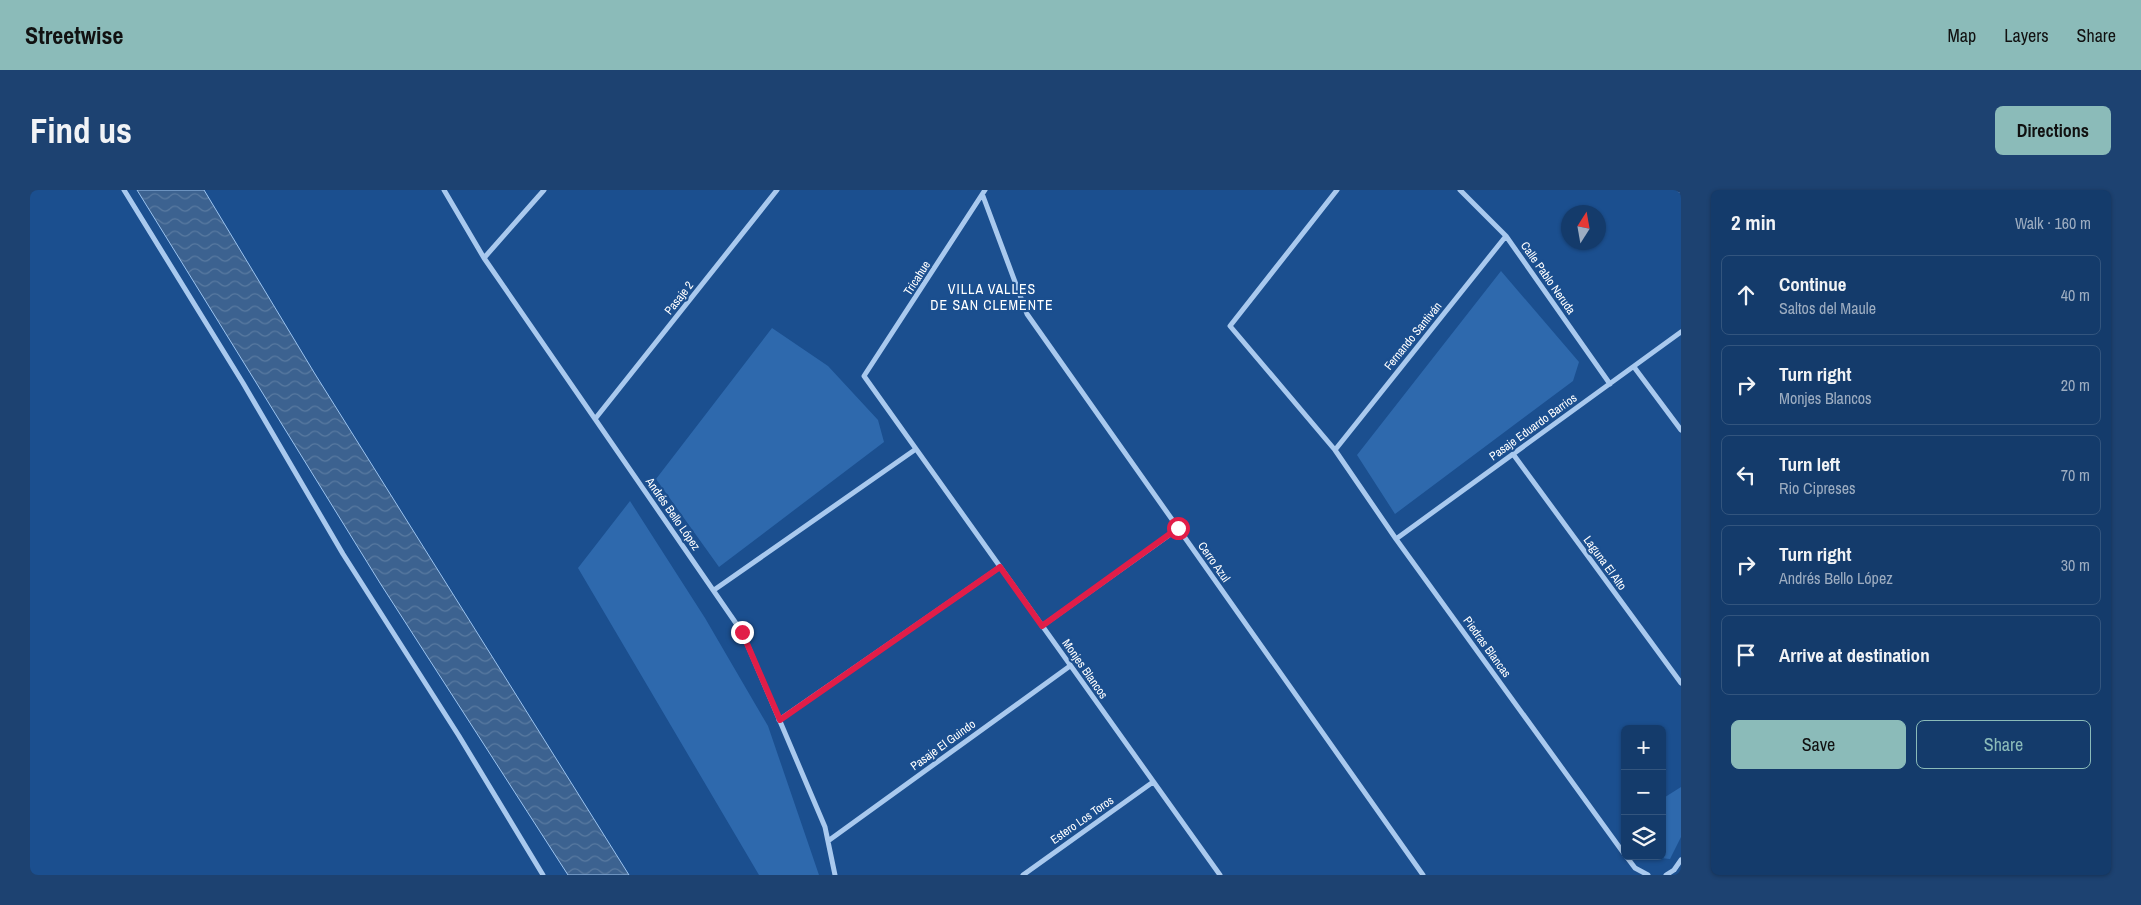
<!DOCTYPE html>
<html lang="en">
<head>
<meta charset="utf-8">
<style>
  :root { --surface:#143b6b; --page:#1d4271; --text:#f1f3f6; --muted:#9dadc1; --line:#33557e; --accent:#8bbbb9 }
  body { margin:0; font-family:"Archivo Narrow",sans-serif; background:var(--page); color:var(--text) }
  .controls { position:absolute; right:15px; bottom:15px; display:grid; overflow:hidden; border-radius:8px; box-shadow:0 1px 4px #0004 }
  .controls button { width:45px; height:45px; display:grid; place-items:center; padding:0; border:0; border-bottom:1px solid var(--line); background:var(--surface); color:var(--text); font:25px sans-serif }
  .compass { position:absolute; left:1531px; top:15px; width:45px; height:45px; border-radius:50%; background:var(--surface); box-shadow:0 1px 4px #0004; rotate:11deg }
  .stop { position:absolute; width:15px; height:15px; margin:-11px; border:4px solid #e11d48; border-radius:50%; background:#fff }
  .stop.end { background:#e11d48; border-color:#fff; box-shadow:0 1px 5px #0008 }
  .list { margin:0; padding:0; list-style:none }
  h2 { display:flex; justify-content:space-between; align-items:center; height:65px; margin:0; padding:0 20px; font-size:21px }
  h2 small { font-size:16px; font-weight:400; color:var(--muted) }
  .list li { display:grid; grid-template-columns:32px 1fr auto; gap:15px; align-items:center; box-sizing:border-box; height:80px; margin:0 10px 10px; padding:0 10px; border:1px solid var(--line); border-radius:8px }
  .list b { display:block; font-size:19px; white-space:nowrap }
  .list p { margin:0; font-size:16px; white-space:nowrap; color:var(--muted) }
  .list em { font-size:16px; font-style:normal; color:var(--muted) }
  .actions { display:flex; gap:10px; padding:15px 20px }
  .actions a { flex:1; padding:11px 0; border:1px solid var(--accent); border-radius:8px; text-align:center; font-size:18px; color:var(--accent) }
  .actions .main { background:var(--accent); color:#111 }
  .icon { flex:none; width:28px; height:28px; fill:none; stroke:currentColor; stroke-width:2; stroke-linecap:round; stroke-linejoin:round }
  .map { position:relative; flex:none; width:1651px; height:685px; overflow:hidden; border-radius:8px }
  header { display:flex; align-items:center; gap:30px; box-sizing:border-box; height:70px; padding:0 25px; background:var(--accent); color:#111 }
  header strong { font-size:24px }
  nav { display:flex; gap:28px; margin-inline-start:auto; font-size:18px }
  .intro { display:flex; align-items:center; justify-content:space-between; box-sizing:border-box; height:120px; padding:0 30px }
  h1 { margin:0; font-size:35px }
  .button { padding:12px 22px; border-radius:8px; background:var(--accent); color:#111; font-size:18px; font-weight:700 }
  main { display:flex; gap:30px; padding:0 30px }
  aside { flex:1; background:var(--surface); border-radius:8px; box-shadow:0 1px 4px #0004 }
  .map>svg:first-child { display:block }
  .park { fill:#2e69ad }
  .water { fill:url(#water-waves); stroke:#9cc4f0 }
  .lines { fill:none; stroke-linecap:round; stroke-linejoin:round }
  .minor { stroke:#a9c9ee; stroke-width:5 }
  .route { stroke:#e11d48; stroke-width:6 }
  .labels { text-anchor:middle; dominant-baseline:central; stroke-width:4.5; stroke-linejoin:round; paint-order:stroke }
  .street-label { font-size:12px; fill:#fff; stroke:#1b4f8f }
  .neighbourhood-label { font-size:14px; letter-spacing:1px; fill:#fff; stroke:#1b4f8f }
</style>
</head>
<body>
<header>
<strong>Streetwise</strong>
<nav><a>Map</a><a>Layers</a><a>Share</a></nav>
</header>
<div class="intro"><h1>Find us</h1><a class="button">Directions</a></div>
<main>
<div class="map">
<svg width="1651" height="685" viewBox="0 0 1651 685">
  <defs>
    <pattern id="water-waves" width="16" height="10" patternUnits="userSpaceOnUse" patternTransform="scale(1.25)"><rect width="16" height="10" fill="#3c6290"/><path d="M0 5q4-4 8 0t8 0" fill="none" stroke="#597aa1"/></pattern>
  </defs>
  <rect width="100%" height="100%" fill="#1b4f8f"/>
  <path class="park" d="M1471,81L1549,172L1543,191L1365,324L1327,265Z
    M742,138L798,176L848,230L854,252L689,377L626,289Z
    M600,311L675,428L738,536L789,685H729L548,378Z
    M1651,597V647L1640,669L1622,667L1632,666V609Z"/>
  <path class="water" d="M107,0H174L285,184L599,685H538L350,393Z"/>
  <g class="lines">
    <path class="minor" d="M94,0L213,193L313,364L429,546L513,685
      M414,0L454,68L712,442L795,637L805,685
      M955,0L834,186L1190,685
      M1307,0L1200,136L1305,260L1366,349L1595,665
      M1430,0L1476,46L1580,194
      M1650,0L1651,1
      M953,6L997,124L1393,685
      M454,68L514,0
      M1604,177L1651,240
      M565,229L747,0
      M1305,260L1476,46
      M1483,264L1651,493
      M1366,349L1651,142
      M684,400L886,259
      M1012,436L1149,338
      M749,530L970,377
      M798,651L1040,476
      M1596,666L1605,678L1618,685
      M993,685L1123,592
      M1636,685L1644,680L1651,670"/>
  </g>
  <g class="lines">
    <path class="route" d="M712,442L750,530L970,377L1012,436L1148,338"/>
  </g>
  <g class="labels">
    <g class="street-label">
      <text transform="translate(887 88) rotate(-57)">Tricahue</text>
      <text transform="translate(1518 88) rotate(55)">Calle Pablo Neruda</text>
      <text transform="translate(649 108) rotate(-52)">Pasaje 2</text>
      <text transform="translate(1383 146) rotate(-51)">Fernando Santiván</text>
      <text transform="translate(1503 237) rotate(-36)">Pasaje Eduardo Barrios</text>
      <text transform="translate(643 324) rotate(55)">Andrés Bello López</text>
      <text transform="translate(1184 372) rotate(55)">Cerro Azul</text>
      <text transform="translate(1575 373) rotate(54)">Laguna El Alto</text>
      <text transform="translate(1457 457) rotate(54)">Piedras Blancas</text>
      <text transform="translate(1055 479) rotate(55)">Monjes Blancos</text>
      <text transform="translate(913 555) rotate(-36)">Pasaje El Guindo</text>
      <text transform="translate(1052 630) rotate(-35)">Estero Los Toros</text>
    </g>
    <g class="neighbourhood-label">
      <text x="962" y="99">VILLA VALLES<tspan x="962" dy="16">DE SAN CLEMENTE</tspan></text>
    </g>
  </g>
</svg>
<div class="controls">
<button>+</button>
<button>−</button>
<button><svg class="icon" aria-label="layers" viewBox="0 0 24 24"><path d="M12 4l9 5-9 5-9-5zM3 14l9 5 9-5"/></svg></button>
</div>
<svg class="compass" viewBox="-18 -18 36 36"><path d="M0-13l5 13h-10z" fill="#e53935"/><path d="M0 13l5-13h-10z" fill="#9dadc1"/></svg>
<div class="stop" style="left:1148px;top:338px"></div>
<div class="stop end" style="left:712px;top:442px"></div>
</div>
<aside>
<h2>2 min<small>Walk · 160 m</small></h2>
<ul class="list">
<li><svg class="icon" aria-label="ahead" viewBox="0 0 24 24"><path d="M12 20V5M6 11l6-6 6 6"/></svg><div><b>Continue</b><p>Saltos del Maule</p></div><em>40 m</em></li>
<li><svg class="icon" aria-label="right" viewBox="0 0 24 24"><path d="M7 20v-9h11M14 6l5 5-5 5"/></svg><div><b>Turn right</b><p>Monjes Blancos</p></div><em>20 m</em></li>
<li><svg class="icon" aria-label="left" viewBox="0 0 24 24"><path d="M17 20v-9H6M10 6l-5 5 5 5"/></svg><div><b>Turn left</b><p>Rio Cipreses</p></div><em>70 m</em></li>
<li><svg class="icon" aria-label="right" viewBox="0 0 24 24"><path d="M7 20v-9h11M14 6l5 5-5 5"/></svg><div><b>Turn right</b><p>Andrés Bello López</p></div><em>30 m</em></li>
<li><svg class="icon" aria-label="arrive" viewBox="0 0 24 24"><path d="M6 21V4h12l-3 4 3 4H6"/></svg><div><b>Arrive at destination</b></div></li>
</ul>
<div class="actions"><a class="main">Save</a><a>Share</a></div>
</aside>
</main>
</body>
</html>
